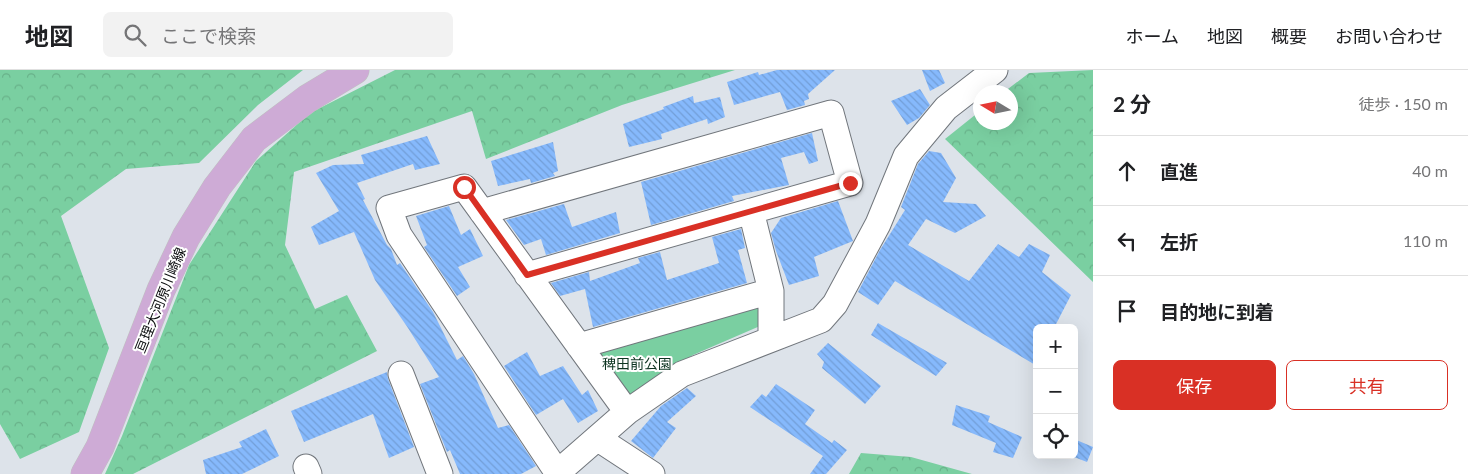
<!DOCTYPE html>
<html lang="ja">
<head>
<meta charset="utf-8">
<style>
  :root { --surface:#fff; --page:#f2f2f2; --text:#202124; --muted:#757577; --line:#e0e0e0; --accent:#d93025 }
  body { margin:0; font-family:Lato,"Noto Sans JP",sans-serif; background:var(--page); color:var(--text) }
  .controls { position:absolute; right:15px; bottom:15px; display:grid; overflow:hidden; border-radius:8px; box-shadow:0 5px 20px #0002 }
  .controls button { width:45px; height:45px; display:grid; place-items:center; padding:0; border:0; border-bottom:1px solid var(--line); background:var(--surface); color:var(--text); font:25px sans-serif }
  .compass { position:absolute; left:973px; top:15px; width:45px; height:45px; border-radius:50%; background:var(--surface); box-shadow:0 5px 20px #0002; rotate:280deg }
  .stop { position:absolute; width:15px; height:15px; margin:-11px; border:4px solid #d93025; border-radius:50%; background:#fff }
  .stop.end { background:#d93025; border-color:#fff; box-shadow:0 1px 5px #0008 }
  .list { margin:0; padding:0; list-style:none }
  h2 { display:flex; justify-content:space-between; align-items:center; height:65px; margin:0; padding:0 20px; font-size:21px }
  h2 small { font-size:16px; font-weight:400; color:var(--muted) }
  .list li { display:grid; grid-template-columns:32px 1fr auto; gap:15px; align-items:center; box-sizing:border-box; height:70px; padding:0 20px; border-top:1px solid var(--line) }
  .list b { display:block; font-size:19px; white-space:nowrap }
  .list em { font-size:16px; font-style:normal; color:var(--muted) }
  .actions { display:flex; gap:10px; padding:15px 20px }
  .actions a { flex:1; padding:11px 0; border:1px solid var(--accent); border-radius:8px; text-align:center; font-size:18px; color:var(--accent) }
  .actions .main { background:var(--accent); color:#fff }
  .icon { flex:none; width:28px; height:28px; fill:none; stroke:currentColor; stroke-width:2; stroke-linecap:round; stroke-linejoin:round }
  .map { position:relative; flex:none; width:1093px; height:404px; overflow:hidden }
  header { display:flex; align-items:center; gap:30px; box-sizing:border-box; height:70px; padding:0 25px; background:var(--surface); border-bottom:1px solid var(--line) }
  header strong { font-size:24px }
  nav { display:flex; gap:28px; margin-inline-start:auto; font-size:18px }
  .search { width:350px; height:45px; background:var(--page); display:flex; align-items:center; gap:12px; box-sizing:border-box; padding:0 18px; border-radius:8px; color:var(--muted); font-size:19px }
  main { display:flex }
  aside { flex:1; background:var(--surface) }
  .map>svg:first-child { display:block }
  .forest { fill:url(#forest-crowns) }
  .park { fill:#7acfa1 }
  .building { fill:url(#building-back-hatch) }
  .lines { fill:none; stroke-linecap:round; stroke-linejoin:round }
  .street-casing { stroke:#71767c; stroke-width:27 }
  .primary-casing { stroke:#bfc0c0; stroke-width:29 }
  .street { stroke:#fff; stroke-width:25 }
  .primary { stroke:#ceabd6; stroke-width:28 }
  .route { stroke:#d93025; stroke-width:6 }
  .labels { text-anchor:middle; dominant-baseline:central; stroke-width:4; stroke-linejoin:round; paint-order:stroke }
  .street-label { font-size:14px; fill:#0a0c0e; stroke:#fff }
  .park-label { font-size:14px; fill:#0d3421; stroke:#fff }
</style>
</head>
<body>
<header>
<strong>地図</strong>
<div class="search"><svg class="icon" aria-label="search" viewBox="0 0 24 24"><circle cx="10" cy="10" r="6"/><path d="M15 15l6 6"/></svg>ここで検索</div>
<nav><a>ホーム</a><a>地図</a><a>概要</a><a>お問い合わせ</a></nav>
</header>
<main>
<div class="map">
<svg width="1093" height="404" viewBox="0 0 1093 404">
  <defs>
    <pattern id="forest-crowns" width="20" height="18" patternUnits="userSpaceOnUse" patternTransform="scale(1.25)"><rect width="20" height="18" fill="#7acfa1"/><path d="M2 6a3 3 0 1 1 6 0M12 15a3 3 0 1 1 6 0" fill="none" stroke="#68b189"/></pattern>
    <pattern id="building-back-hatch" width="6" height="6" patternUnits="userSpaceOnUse" patternTransform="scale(1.25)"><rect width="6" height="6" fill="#86b9fc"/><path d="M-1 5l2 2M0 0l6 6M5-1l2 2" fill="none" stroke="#729ed7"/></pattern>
  </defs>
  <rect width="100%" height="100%" fill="#dde3ea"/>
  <path class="forest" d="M0,0H303L258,35L199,93L126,99L61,146L109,278L79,362L20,389L0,354Z
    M395,0H735L622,35L486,89L472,41L294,102L285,175L315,239L347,225L377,281L133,404H105L122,366L189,195L256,91L310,43Z
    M1093,0V212L945,69L980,41L981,52H1011V22H1004L1029,3Z
    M861,383L911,387L972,404H849Z"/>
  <path class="park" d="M757,230L760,256L693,285L667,301L639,327H627L590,279Z"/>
  <path class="building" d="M777,0H835L808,24L809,29L804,31L805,35L787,40L780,22L734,35L727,12L758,2L759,5Z
    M922,0H939L945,13L930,21Z
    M920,19L930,35L919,48L907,55L891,31Z
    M693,26L694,33L720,27L725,47L708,54L707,49L661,64L662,69L629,77L623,54L664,39L663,37Z
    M812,63L818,91L809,94L804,82L781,88L789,115L732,126L734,131L651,155L641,112Z
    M427,66L440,94L415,100L413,94L357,113L365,129L363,130L387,175L391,179L397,195L400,193L433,242L457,290L463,286L474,304L498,358L509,355L536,396L521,404H460L450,380L447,382L420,314L439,307L408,258L375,210L354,162L319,175L311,157L339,141L316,103L333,95L364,94L361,85Z
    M553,72L558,101L553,103L555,106L531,113L530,109L498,116L491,91Z
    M929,81L941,83L956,108L943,132L976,134L986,146L955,163L926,149L908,175L969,211L998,174L1019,187L1029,174L1050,185L1042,202L1071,225L1054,258H1037V296L895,211L878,235L858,222L880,180L905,140L901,137L918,94Z
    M838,131L853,171L814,187L819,206L789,215L776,181L771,163L781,148Z
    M564,134L572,157L616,142L620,163L546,185L541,169L524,175L506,150Z
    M449,136L461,165L470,159L483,186L458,197L470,217L457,226L424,177L427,175L416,146Z
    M741,159L745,178L738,180L747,213L593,257L585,219L560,226L551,213L589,202L590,211L640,193L638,188L660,182L667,210L719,193L712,167Z
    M878,253L947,293L936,306L871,265Z
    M828,273L881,316L865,334L822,298L824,292L817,284Z
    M527,282L540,306L563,296L582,325L588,320L598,341L578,353L563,329L536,345L504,296Z
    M387,302L388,309L414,377L389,388L373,344L304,372L291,341Z
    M776,314L815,340L805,354L832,373L834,370L847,380L826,404H810L823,386L750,337L762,324L766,327Z
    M687,318L696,326L667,352L676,358L653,388L631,371L661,336Z
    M956,335L990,346L988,352L1022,367L1013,388L993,382L996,373L952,355Z
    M266,359L279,386L242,404H206L203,390L242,377L239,372Z
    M1074,369L1093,377L1087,392L1074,387Z"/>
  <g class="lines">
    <g class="street-casing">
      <path id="street" d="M751,141L771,221V269
        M482,142L831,43L850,113L527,205
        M579,276L771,221
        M401,304L440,404
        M597,368L652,404
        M306,397L309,404
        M557,402L399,165L389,138L464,117L627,342
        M556,404L627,342L682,304L821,250L835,234L878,154L906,86L946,38L995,0"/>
    </g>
    <g class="primary-casing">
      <path id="primary" d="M85,404L100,377L161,220L186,167L217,117L254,69L307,29L355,0"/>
    </g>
    <use href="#street" class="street"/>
    <use href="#primary" class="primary"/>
  </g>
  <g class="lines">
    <path class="route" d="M464,117L527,205L850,113"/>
  </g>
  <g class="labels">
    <g class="street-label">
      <text transform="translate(160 230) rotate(-68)">亘理大河原川崎線</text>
    </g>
    <g class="park-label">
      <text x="637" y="293">稗田前公園</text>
    </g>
  </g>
</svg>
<div class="controls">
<button>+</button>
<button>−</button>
<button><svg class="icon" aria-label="locate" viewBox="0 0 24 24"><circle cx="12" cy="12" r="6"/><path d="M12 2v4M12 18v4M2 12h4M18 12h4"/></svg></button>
</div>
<svg class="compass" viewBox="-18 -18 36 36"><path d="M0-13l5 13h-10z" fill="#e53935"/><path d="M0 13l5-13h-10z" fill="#757577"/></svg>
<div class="stop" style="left:464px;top:117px"></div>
<div class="stop end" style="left:850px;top:113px"></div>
</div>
<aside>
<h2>2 分<small>徒歩 · 150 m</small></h2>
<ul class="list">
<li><svg class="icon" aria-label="ahead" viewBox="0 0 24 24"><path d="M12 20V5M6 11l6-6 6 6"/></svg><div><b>直進</b></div><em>40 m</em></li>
<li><svg class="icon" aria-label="left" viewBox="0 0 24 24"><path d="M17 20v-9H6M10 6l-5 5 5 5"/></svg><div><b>左折</b></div><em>110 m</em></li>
<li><svg class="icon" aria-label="arrive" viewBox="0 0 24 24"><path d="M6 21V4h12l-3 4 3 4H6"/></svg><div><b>目的地に到着</b></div></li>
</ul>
<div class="actions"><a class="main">保存</a><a>共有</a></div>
</aside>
</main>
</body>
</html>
